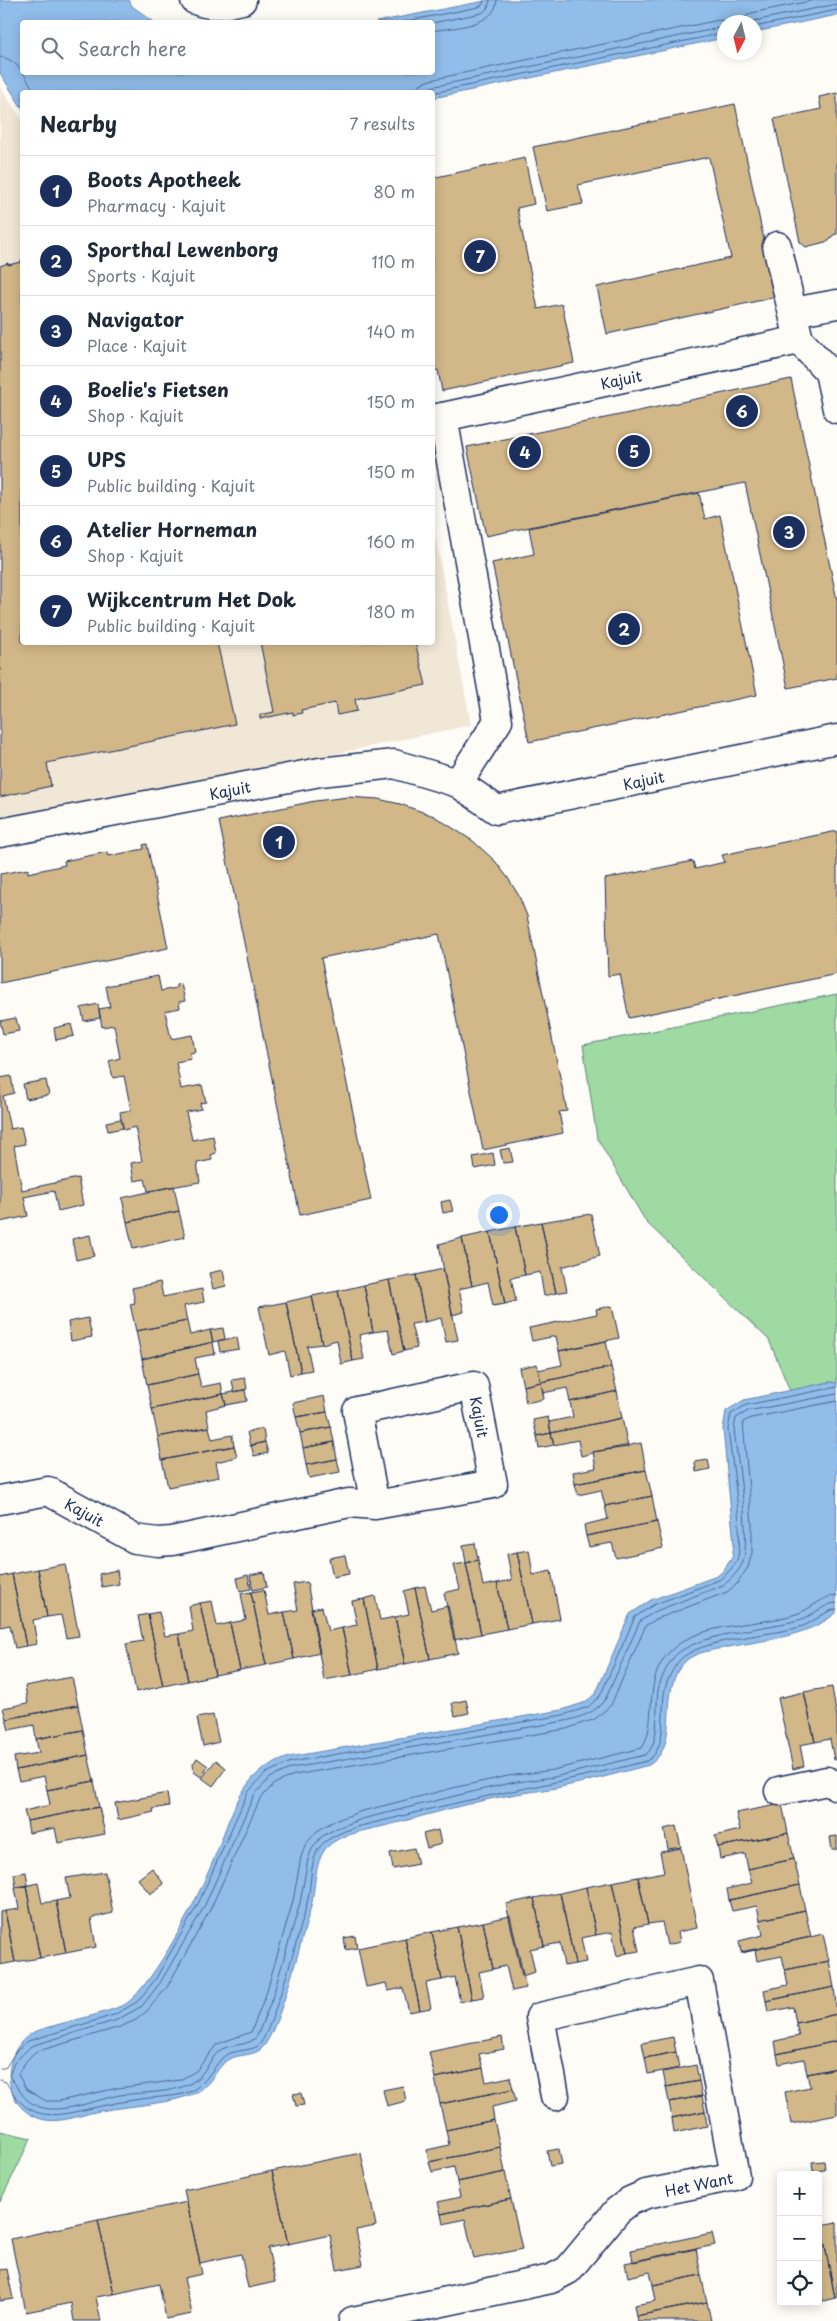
<!DOCTYPE html>
<html lang="en">
<head>
<meta charset="utf-8">
<style>
  :root { --surface:#fff; --page:#f2f2f3; --text:#1f2937; --muted:#747a83; --line:#e0e1e3; --accent:#1b2f5e }
  body { margin:0; font-family:"Playpen Sans",sans-serif; background:var(--page); color:var(--text) }
  .controls { position:absolute; right:15px; bottom:15px; display:grid; overflow:hidden; border-radius:5px; box-shadow:0 2px 12px #0003 }
  .controls button { width:45px; height:45px; display:grid; place-items:center; padding:0; border:0; border-bottom:1px solid var(--line); background:var(--surface); color:var(--text); font:25px sans-serif }
  .compass { position:absolute; left:717px; top:15px; width:45px; height:45px; border-radius:50%; background:var(--surface); box-shadow:0 2px 12px #0003; rotate:187deg }
  .you { position:absolute; left:498px; top:1214px; width:18px; height:18px; margin:-12px; border:4px solid #fff; border-radius:50%; background:#1a73e8; box-shadow:0 0 0 8px #1a73e833 }
  .badge { display:grid; place-items:center; width:32px; height:32px; border-radius:50%; background:var(--accent); color:#fff; font-size:16px; font-weight:700 }
  .pin { position:absolute; translate:-50% -50%; border:2px solid #fff; box-shadow:0 1px 5px #0006 }
  .list { margin:0; padding:0; list-style:none }
  h2 { display:flex; justify-content:space-between; align-items:center; height:65px; margin:0; padding:0 20px; font-size:21px }
  h2 small { font-size:16px; font-weight:400; color:var(--muted) }
  .list li { display:grid; grid-template-columns:32px 1fr auto; gap:15px; align-items:center; box-sizing:border-box; height:70px; padding:0 20px; border-top:1px solid var(--line) }
  .list b { display:block; font-size:19px; white-space:nowrap }
  .list p { margin:0; font-size:16px; white-space:nowrap; color:var(--muted) }
  .list em { font-size:16px; font-style:normal; color:var(--muted) }
  .icon { flex:none; width:28px; height:28px; fill:none; stroke:currentColor; stroke-width:2; stroke-linecap:round; stroke-linejoin:round }
  .map { position:relative; flex:none; width:837px; height:2321px; overflow:hidden }
  .search { position:absolute; background:var(--surface); box-shadow:0 2px 12px #0003; left:20px; top:20px; width:415px; height:55px; display:flex; align-items:center; gap:12px; box-sizing:border-box; padding:0 18px; border-radius:5px; color:var(--muted); font-size:19px }
  .panel { position:absolute; background:var(--surface); box-shadow:0 2px 12px #0003; left:20px; top:90px; width:415px; height:555px; border-radius:5px }
  .map>svg:first-child { display:block }
  .built { fill:#f0e7d6 }
  .green { fill:#9edaa1; stroke:#5c8480 }
  .water { fill:#91bdea; stroke:#6284b2 }
  .lines { fill:none; stroke-linecap:round; stroke-linejoin:round }
  .shore { stroke:#4a6896; stroke-width:1 }
  .building { fill:#d2b788; stroke:#1b2f5e }
  .minor-casing { stroke:#1b2f5e; stroke-width:31 }
  .minor { stroke:#fdfcf7; stroke-width:28 }
  .labels { text-anchor:middle; dominant-baseline:central; stroke-width:5; stroke-linejoin:round; paint-order:stroke }
  .street-label { font-size:15px; fill:#1b2f5e; stroke:#fdfcf7 }
</style>
</head>
<body>
<div class="map">
<svg width="837" height="2321" viewBox="0 0 837 2321">
  <rect width="100%" height="100%" fill="#fdfcf7"/>
  <filter id="ink" filterUnits="userSpaceOnUse"><feTurbulence type="fractalNoise" baseFrequency=".02" numOctaves="2"/><feDisplacementMap in="SourceGraphic" scale="10" xChannelSelector="R" yChannelSelector="G"/><feConvolveMatrix kernelMatrix="1 2 1 2 8 2 1 2 1" color-interpolation-filters="sRGB"/></filter>
  <g filter="url(#ink)">
    <path class="built" d="M0,87L22,120V642H432L433,524L471,725L0,825Z"/>
    <path class="green" d="M837,994V1383L830,1382L790,1391L769,1340L646,1222L597,1138L583,1045Z
      M0,2131L31,2138L0,2202Z"/>
    <path class="water" d="M0,0H129L132,6L154,22H22V72H432V22H376L490,0H837V15L755,32L754,22H724V38L433,98L432,92H22V108L0,73Z
      M830,1382L837,1383L836,1613C806,1638 761,1640 724,1648C712,1650 698,1652 688,1659C654,1686 684,1744 649,1765C618,1773 587,1782 556,1788C541,1791 526,1792 511,1795C469,1802 429,1815 388,1825C369,1830 341,1833 327,1847C313,1862 316,1891 310,1910C302,1937 279,2032 262,2048C255,2056 239,2054 229,2059C219,2064 212,2083 199,2091C177,2104 123,2106 95,2112C78,2116 58,2124 41,2119C0,2107 0,2050 34,2032C64,2021 97,2017 126,2004C155,1983 199,1896 213,1861C225,1833 233,1800 253,1778C263,1767 276,1762 289,1757L562,1710L586,1702L596,1693L630,1614L651,1600L717,1576L722,1572L732,1558L734,1544L723,1429L726,1411L744,1400Z"/>
    <g class="lines">
      <path class="shore" d="M402,22L479,7L483,4L484,0
        M739,22L751,13L816,0
        M749,22L837,4
        M432,23L482,13L488,8L490,0
        M754,27L837,10
        M432,31C453,27 496,27 497,0
        M0,57C18,58 26,79 35,92
        M415,92L420,84L430,80L719,20L734,22
        M423,92L431,87L724,27
        M432,93L724,33
        M837,1394L748,1411L736,1418L734,1429C737,1458 751,1538 743,1562C739,1571 731,1580 723,1585L656,1611L640,1621L606,1698C596,1713 581,1717 565,1721L292,1768L270,1778L254,1795L204,1907L160,1983L142,2006L117,2020L31,2046L14,2063L9,2076C20,2089 24,2104 44,2108C66,2113 98,2099 120,2095C142,2092 171,2094 191,2083C206,2075 210,2056 222,2049C233,2044 250,2046 257,2036L272,1999L300,1903L308,1859L312,1849L321,1837L337,1828L362,1819L459,1795L510,1783L554,1777L645,1755C662,1744 654,1703 659,1686C662,1677 667,1666 673,1658C692,1634 769,1628 799,1620C812,1617 824,1603 837,1603
        M837,1401L751,1418L743,1422L752,1525V1553L748,1567L737,1584L727,1592L659,1618L646,1625L611,1705L595,1719L566,1729L294,1775L274,1784L260,1799L210,1910L167,1987L147,2011L136,2020L120,2027L35,2052L26,2061L18,2074L26,2089L46,2101H59L118,2088L180,2080L196,2071L217,2044L251,2032L265,1997L293,1901L301,1857L305,1845L317,1831L334,1821L359,1812L457,1787L508,1776L553,1770L642,1748C656,1724 646,1695 659,1667C683,1618 755,1629 799,1613C812,1608 823,1596 837,1595
        M0,2069L6,2067L16,2051L28,2041L114,2015L137,2002L155,1980L198,1904L248,1792L266,1773L291,1762L563,1715L588,1707L600,1696L635,1617L653,1605L719,1580C726,1575 733,1568 737,1560C745,1539 731,1456 728,1429L731,1414L746,1405L837,1387
        M0,2080L6,2082C28,2121 49,2118 88,2109C106,2105 123,2101 141,2099C155,2097 170,2097 183,2094C203,2089 210,2072 222,2058C231,2049 248,2052 258,2046C271,2037 303,1920 308,1899C312,1881 309,1853 326,1841C347,1826 377,1823 402,1816C483,1795 566,1782 647,1761C669,1747 660,1710 665,1689C667,1680 673,1668 679,1661C698,1638 773,1636 803,1626C814,1622 826,1610 837,1609"/>
    </g>
    <path class="building" d="M837,93V234L833,235L829,241L806,247L800,242L774,119L821,109L819,97Z
      M735,104L776,297L607,334L597,287L731,258L709,157L578,185L583,204L547,211L533,147Z
      M525,158L534,204L517,208L538,309L562,304L574,363L442,391L438,370L432,371V178Z
      M21,260H22V642H217L235,724L47,763L51,786L0,797V266L8,263V265L21,262Z
      M791,379L837,600V678L788,688L745,483L486,536L467,447Z
      M699,493L705,519L720,515L757,695L529,742L492,563L534,554L529,528Z
      M260,642H415L426,685L355,699L357,711L337,715L335,703L301,710L302,713L293,715V712L260,719V715L274,712Z
      M348,797L378,799L400,804L434,816L473,841L495,861L508,878L519,896L527,916L567,1111L559,1112L563,1133L483,1150L439,934L321,958L371,1200L300,1215L219,821L315,801Z
      M837,831V974L629,1018L620,974L608,976L605,879L693,861L695,869L725,862L722,855Z
      M147,844L168,948L0,983V874L28,869V873L65,865L64,861L107,852L108,856L144,849L143,845Z
      M158,976L161,991L176,988V985L181,984L185,1001L179,1002L180,1008L165,1011L171,1039L192,1035L195,1052L190,1053L191,1059L176,1062L181,1089L202,1085L206,1102L200,1103L201,1109L186,1112L192,1140L213,1136L216,1153L211,1155L212,1160L197,1163L200,1182L148,1191L145,1179L134,1181L131,1163L142,1161L135,1127L124,1130L121,1119L120,1112L131,1110L124,1076L113,1078L109,1061L120,1058L114,1025L102,1027L99,1009L110,1007L106,986Z
      M98,1004L100,1018L84,1021L81,1008Z
      M16,1018L19,1031L3,1034L0,1021Z
      M71,1024L74,1036L56,1040L54,1028Z
      M11,1076L14,1093L3,1096L10,1129L21,1127L25,1144L14,1146L22,1190L78,1178L83,1205L58,1211L54,1191L24,1197L28,1216L0,1222V1078Z
      M46,1080L49,1095L26,1099L23,1084Z
      M121,1119L123,1128L108,1131L106,1122Z
      M510,1148L513,1162L503,1163L500,1150Z
      M493,1153L495,1165L475,1169L473,1157Z
      M174,1186L179,1211L127,1222L122,1198Z
      M450,1200L453,1211L443,1213L441,1202Z
      M179,1211L185,1237L133,1249L127,1222Z
      M591,1214L600,1256L562,1267L567,1291L556,1293L541,1222Z
      M541,1222L556,1293L544,1296L540,1272L525,1275L515,1227Z
      M515,1227L525,1275L511,1278L516,1301L505,1304L490,1232Z
      M490,1232L505,1304L493,1306L488,1282L472,1286L462,1238Z
      M90,1235L94,1256L76,1260L72,1239Z
      M462,1238L472,1286L459,1289L464,1312L452,1315L439,1244Z
      M443,1269L458,1340L446,1342L441,1318L425,1322L416,1275Z
      M223,1270L226,1286L213,1289L209,1273Z
      M416,1275L425,1322L411,1324L417,1348L404,1351L389,1280Z
      M389,1280L404,1351L393,1354L388,1330L373,1332L364,1285Z
      M160,1282L163,1297L202,1289L204,1302L184,1306L187,1321L136,1331L130,1304L135,1303L132,1288Z
      M364,1285L373,1332L359,1335L364,1359L353,1361L338,1291Z
      M338,1291L353,1361L341,1364L337,1340L322,1344L312,1296Z
      M312,1296L322,1344L307,1346L312,1370L301,1372L286,1302Z
      M286,1302L301,1372L290,1375L285,1351L269,1355L259,1307Z
      M612,1306L619,1338L559,1351L556,1336L532,1341L529,1328L597,1314L596,1309Z
      M88,1318L92,1337L71,1341L68,1322Z
      M187,1321L190,1335L210,1330L213,1342L142,1359L136,1331Z
      M223,1328L225,1339L213,1342L210,1330Z
      M237,1337L239,1349L220,1352L218,1341Z
      M606,1341L611,1367L541,1382L538,1370L562,1365L559,1351Z
      M213,1342L215,1354L195,1358L198,1374L147,1385L142,1359Z
      M537,1364L541,1382L523,1386L519,1368Z
      M611,1367L617,1391L570,1402L567,1388L543,1393L541,1382Z
      M198,1374L201,1387L221,1383L223,1394L152,1409L147,1385Z
      M245,1378L247,1389L234,1392L232,1380Z
      M541,1382L544,1399L526,1403L523,1386Z
      M245,1390L247,1401L226,1405L223,1394Z
      M617,1391L622,1418L551,1433L549,1422L573,1417L570,1402Z
      M223,1394L226,1405L206,1410L209,1427L158,1437L152,1409Z
      M324,1396L327,1412L296,1417L293,1403Z
      M327,1412L331,1427L300,1433L296,1417Z
      M548,1417L551,1433L537,1436L533,1420Z
      M622,1418L628,1447L593,1452V1453L581,1456L578,1440L554,1445L551,1433Z
      M209,1427L212,1439L232,1435L234,1446L162,1460L158,1437Z
      M331,1427L334,1442L303,1448L300,1433Z
      M263,1429L265,1442L250,1446L247,1432Z
      M551,1433L554,1445L539,1448L537,1436Z
      M265,1442L268,1453L254,1456L251,1445Z
      M334,1442L337,1459L306,1465L303,1448Z
      M641,1443L646,1470L575,1484L573,1472L596,1468L593,1452Z
      M234,1446L237,1457L216,1462L219,1477L168,1487L162,1460Z
      M337,1459L340,1472L309,1478L306,1465Z
      M708,1460L710,1469L696,1472L695,1462Z
      M646,1470L652,1496L605,1506L601,1490L578,1495L575,1484Z
      M652,1496L657,1522L586,1536L584,1525L608,1519L605,1506Z
      M657,1522L663,1548L616,1558L612,1543L589,1547L586,1536Z
      M475,1543L478,1560L466,1563L463,1545Z
      M529,1550L533,1575L551,1571L560,1619L532,1624L517,1552Z
      M517,1552L532,1624L507,1629L497,1583L512,1580L507,1554Z
      M345,1555L349,1574L333,1577L329,1558Z
      M478,1560L483,1586L497,1583L507,1629L481,1634L466,1563Z
      M466,1563L481,1634L454,1640L444,1593L460,1589L454,1565Z
      M65,1564L79,1636L66,1638L61,1615L47,1617L38,1569Z
      M38,1569L47,1617L33,1620L37,1644L26,1646L12,1574Z
      M117,1570L119,1584L102,1587L99,1574Z
      M264,1572L267,1587L253,1590L250,1575Z
      M12,1574L26,1646L15,1648L10,1625L0,1627V1577Z
      M248,1575L251,1589L240,1591L237,1578Z
      M307,1582L320,1653L294,1659L284,1612L298,1610L293,1584Z
      M425,1586L431,1610L448,1606L458,1653L430,1659L415,1588Z
      M415,1588L430,1659L405,1664L395,1617L409,1614L404,1591Z
      M264,1590L269,1615L284,1612L294,1659L266,1665L251,1592Z
      M251,1592L266,1665L240,1670L230,1623L246,1620L241,1594Z
      M375,1596L380,1620L395,1617L405,1664L378,1669L364,1599Z
      M364,1599L378,1669L352,1675L342,1628L357,1625L352,1601Z
      M212,1601L217,1626L230,1623L240,1670L215,1675L200,1603Z
      M200,1603L215,1675L188,1681L179,1634L193,1631L189,1606Z
      M322,1607L328,1631L342,1628L352,1675L324,1680L311,1609Z
      M159,1612L165,1636L179,1634L188,1681L163,1686L148,1614Z
      M148,1614L163,1686L136,1692L126,1644L143,1641L138,1616Z
      M72,1677L78,1705L6,1719L3,1708L28,1703L25,1686Z
      M832,1687L837,1718V1759L834,1760L830,1739L815,1742L804,1692Z
      M804,1692L815,1742L800,1745L804,1766L793,1769L778,1698Z
      M466,1700L469,1713L455,1716L452,1703Z
      M78,1705L83,1730L36,1739L34,1725L9,1730L6,1719Z
      M213,1715L219,1742L203,1746L197,1718Z
      M83,1730L88,1755L16,1770L14,1757L39,1753L36,1739Z
      M88,1755L94,1781L47,1790L44,1776L19,1781L16,1770Z
      M197,1758L208,1766L201,1777L194,1772L193,1764Z
      M216,1760L226,1768L213,1786L202,1778Z
      M94,1781L99,1807L27,1821L24,1811L50,1805L47,1790Z
      M167,1793L169,1806L153,1809L154,1812L118,1820L115,1803Z
      M782,1804L788,1833L718,1847L715,1836L740,1830L736,1813Z
      M99,1807L105,1834L58,1843L55,1828L29,1833L27,1821Z
      M676,1826L681,1847L668,1849L664,1829Z
      M438,1830L441,1844L427,1848L423,1834Z
      M788,1833L794,1859L748,1869L745,1854L720,1859L718,1847Z
      M837,1836V1849L832,1850L830,1837Z
      M414,1848L418,1864L393,1869L390,1853Z
      M681,1848L697,1928L678,1932L680,1942L667,1945L662,1922L648,1924L638,1877L664,1872L660,1852Z
      M794,1859L800,1885L729,1900L727,1889L752,1883L748,1869Z
      M152,1868L164,1884L150,1894L138,1879Z
      M26,1872L28,1885L16,1887L14,1874Z
      M105,1872L113,1913L91,1918L96,1947L66,1953L56,1901L70,1898L66,1878Z
      M638,1877L648,1924L634,1927L639,1951L627,1953L612,1882Z
      M612,1882L627,1953L617,1956L612,1932L596,1935L586,1887Z
      M38,1883L42,1903L56,1901L66,1953L40,1958L26,1886Z
      M800,1885L805,1910L760,1920L757,1906L732,1911L729,1900Z
      M26,1886L40,1958L15,1962L5,1911L19,1909L15,1888Z
      M586,1887L596,1935L581,1938L586,1962L575,1964L560,1893Z
      M560,1893L575,1964L564,1966L560,1943L544,1946L534,1898Z
      M534,1898L544,1946L530,1949L535,1972L522,1976L506,1904Z
      M805,1910L811,1937L741,1952L739,1941L763,1935L760,1920Z
      M5,1911L15,1962L0,1965V1912Z
      M510,1916L526,1988L512,1991L506,1966L493,1969L483,1922Z
      M483,1922L493,1969L479,1972L484,1997L472,1999L457,1927Z
      M457,1927L472,1999L460,2002L455,1977L442,1980L432,1932Z
      M432,1932L442,1980L426,1983L431,2008L420,2010L405,1938Z
      M823,1934L829,1961L785,1970L782,1956L757,1961L755,1950L741,1953Z
      M355,1936L357,1948L346,1950L344,1938Z
      M405,1938L420,2010L409,2012L403,1988L388,1991L386,1983L366,1987L358,1948Z
      M829,1961L834,1987L766,2001L764,1990L788,1985L785,1970Z
      M834,1987L837,2014L796,2023L793,2007L768,2012L766,2001Z
      M837,2014V2041L777,2054L775,2041L799,2036L796,2023Z
      M502,2037L504,2049L479,2054L483,2068L435,2078L429,2052Z
      M673,2037L676,2052L645,2058L642,2043Z
      M837,2041V2068L807,2074L804,2059L779,2064L777,2054Z
      M676,2052L679,2068L648,2074L645,2058Z
      M696,2065L699,2081L666,2087L663,2072Z
      M483,2068L486,2082L510,2077L513,2089L440,2104L435,2078Z
      M837,2068V2115L791,2124L785,2092L810,2087L807,2074Z
      M699,2081L702,2096L669,2102L666,2087Z
      M403,2086L406,2101L387,2106L383,2090Z
      M513,2089L516,2101L492,2107L494,2120L446,2130L440,2104Z
      M301,2093L304,2105L296,2106L293,2094Z
      M702,2096L705,2111L672,2118L669,2102Z
      M705,2111L707,2126L674,2133L672,2118Z
      M494,2120L500,2147L429,2162L427,2150L449,2145L446,2130Z
      M500,2147L505,2172L457,2182L454,2167L432,2172L429,2162Z
      M559,2149L562,2164L550,2166L547,2151Z
      M361,2153L376,2226L356,2230L363,2265L337,2270L330,2235L288,2244L272,2171Z
      M824,2161L825,2170L813,2171L812,2162Z
      M272,2171L288,2244L268,2248L275,2282L248,2288L241,2254L200,2263L184,2190Z
      M505,2172L511,2199L441,2214L438,2202L460,2197L457,2182Z
      M511,2199L522,2249L474,2259L465,2219L443,2224L441,2214Z
      M187,2202L202,2274L184,2278L192,2314L166,2319L159,2284L114,2294L98,2220Z
      M98,2220L114,2294L96,2297L101,2321H74L71,2303L26,2312L11,2239Z
      M837,2222V2298H835L821,2225Z
      M821,2225L835,2298L823,2301L818,2276V2226Z
      M712,2233L715,2245L633,2262L631,2250Z
      M696,2248L701,2275L653,2285L650,2272L628,2277L625,2263Z
      M7,2269L13,2299L0,2301V2270Z
      M701,2275L707,2302L636,2316L634,2305L656,2301L653,2285Z
      M707,2302L711,2321H637L636,2316Z"/>
    <g class="lines">
      <g class="minor-casing">
        <g id="minor">
          <path d="M195,0C212,7 225,4 242,0"/>
          <path d="M777,246L799,340L829,372L837,409"/>
          <path d="M793,312L837,304"/>
          <path id="s1" d="M443,417L799,340"/>
          <path d="M432,419L443,417L498,721L458,783"/>
          <path id="s2" d="M0,833L320,772L394,764L458,783L497,810L837,739"/>
          <path id="s3" d="M0,1500L48,1491L135,1539L158,1542L172,1541L349,1503L375,1505L493,1484L474,1386L357,1411L375,1505"/>
          <path d="M779,1791L827,1781L837,1786"/>
          <path id="s4" d="M353,2321L551,2279L568,2270L617,2211L630,2201L646,2194L735,2176L699,1981L540,2017L555,2096"/>
        </g>
      </g>
      <use href="#minor" class="minor"/>
    </g>
  </g>
  <g class="labels">
    <g class="street-label">
      <text stroke="none"><textPath href="#s1" startOffset="182">Kajuit</textPath></text>
      <text stroke="none"><textPath href="#s2" startOffset="664">Kajuit</textPath></text>
      <text stroke="none"><textPath href="#s2" startOffset="234">Kajuit</textPath></text>
      <text transform="translate(480 1417) rotate(79)">Kajuit</text>
      <text stroke="none"><textPath href="#s3" startOffset="91">Kajuit</textPath></text>
      <text stroke="none"><textPath href="#s4" startOffset="386">Het Want</textPath></text>
    </g>
  </g>
</svg>
<div class="controls">
<button>+</button>
<button>−</button>
<button><svg class="icon" aria-label="locate" viewBox="0 0 24 24"><circle cx="12" cy="12" r="6"/><path d="M12 2v4M12 18v4M2 12h4M18 12h4"/></svg></button>
</div>
<svg class="compass" viewBox="-18 -18 36 36"><path d="M0-13l5 13h-10z" fill="#e53935"/><path d="M0 13l5-13h-10z" fill="#747a83"/></svg>
<div class="you"></div>
<div class="pin badge" style="left:279px;top:842px">1</div>
<div class="pin badge" style="left:624px;top:629px">2</div>
<div class="pin badge" style="left:789px;top:532px">3</div>
<div class="pin badge" style="left:525px;top:452px">4</div>
<div class="pin badge" style="left:634px;top:451px">5</div>
<div class="pin badge" style="left:742px;top:411px">6</div>
<div class="pin badge" style="left:480px;top:256px">7</div>
<div class="search"><svg class="icon" aria-label="search" viewBox="0 0 24 24"><circle cx="10" cy="10" r="6"/><path d="M15 15l6 6"/></svg>Search here</div>
<section class="panel">
<h2>Nearby<small>7 results</small></h2>
<ul class="list">
<li><span class="badge">1</span><div><b>Boots Apotheek</b><p>Pharmacy · Kajuit</p></div><em>80 m</em></li>
<li><span class="badge">2</span><div><b>Sporthal Lewenborg</b><p>Sports · Kajuit</p></div><em>110 m</em></li>
<li><span class="badge">3</span><div><b>Navigator</b><p>Place · Kajuit</p></div><em>140 m</em></li>
<li><span class="badge">4</span><div><b>Boelie's Fietsen</b><p>Shop · Kajuit</p></div><em>150 m</em></li>
<li><span class="badge">5</span><div><b>UPS</b><p>Public building · Kajuit</p></div><em>150 m</em></li>
<li><span class="badge">6</span><div><b>Atelier Horneman</b><p>Shop · Kajuit</p></div><em>160 m</em></li>
<li><span class="badge">7</span><div><b>Wijkcentrum Het Dok</b><p>Public building · Kajuit</p></div><em>180 m</em></li>
</ul>
</section>
</div>
</body>
</html>
